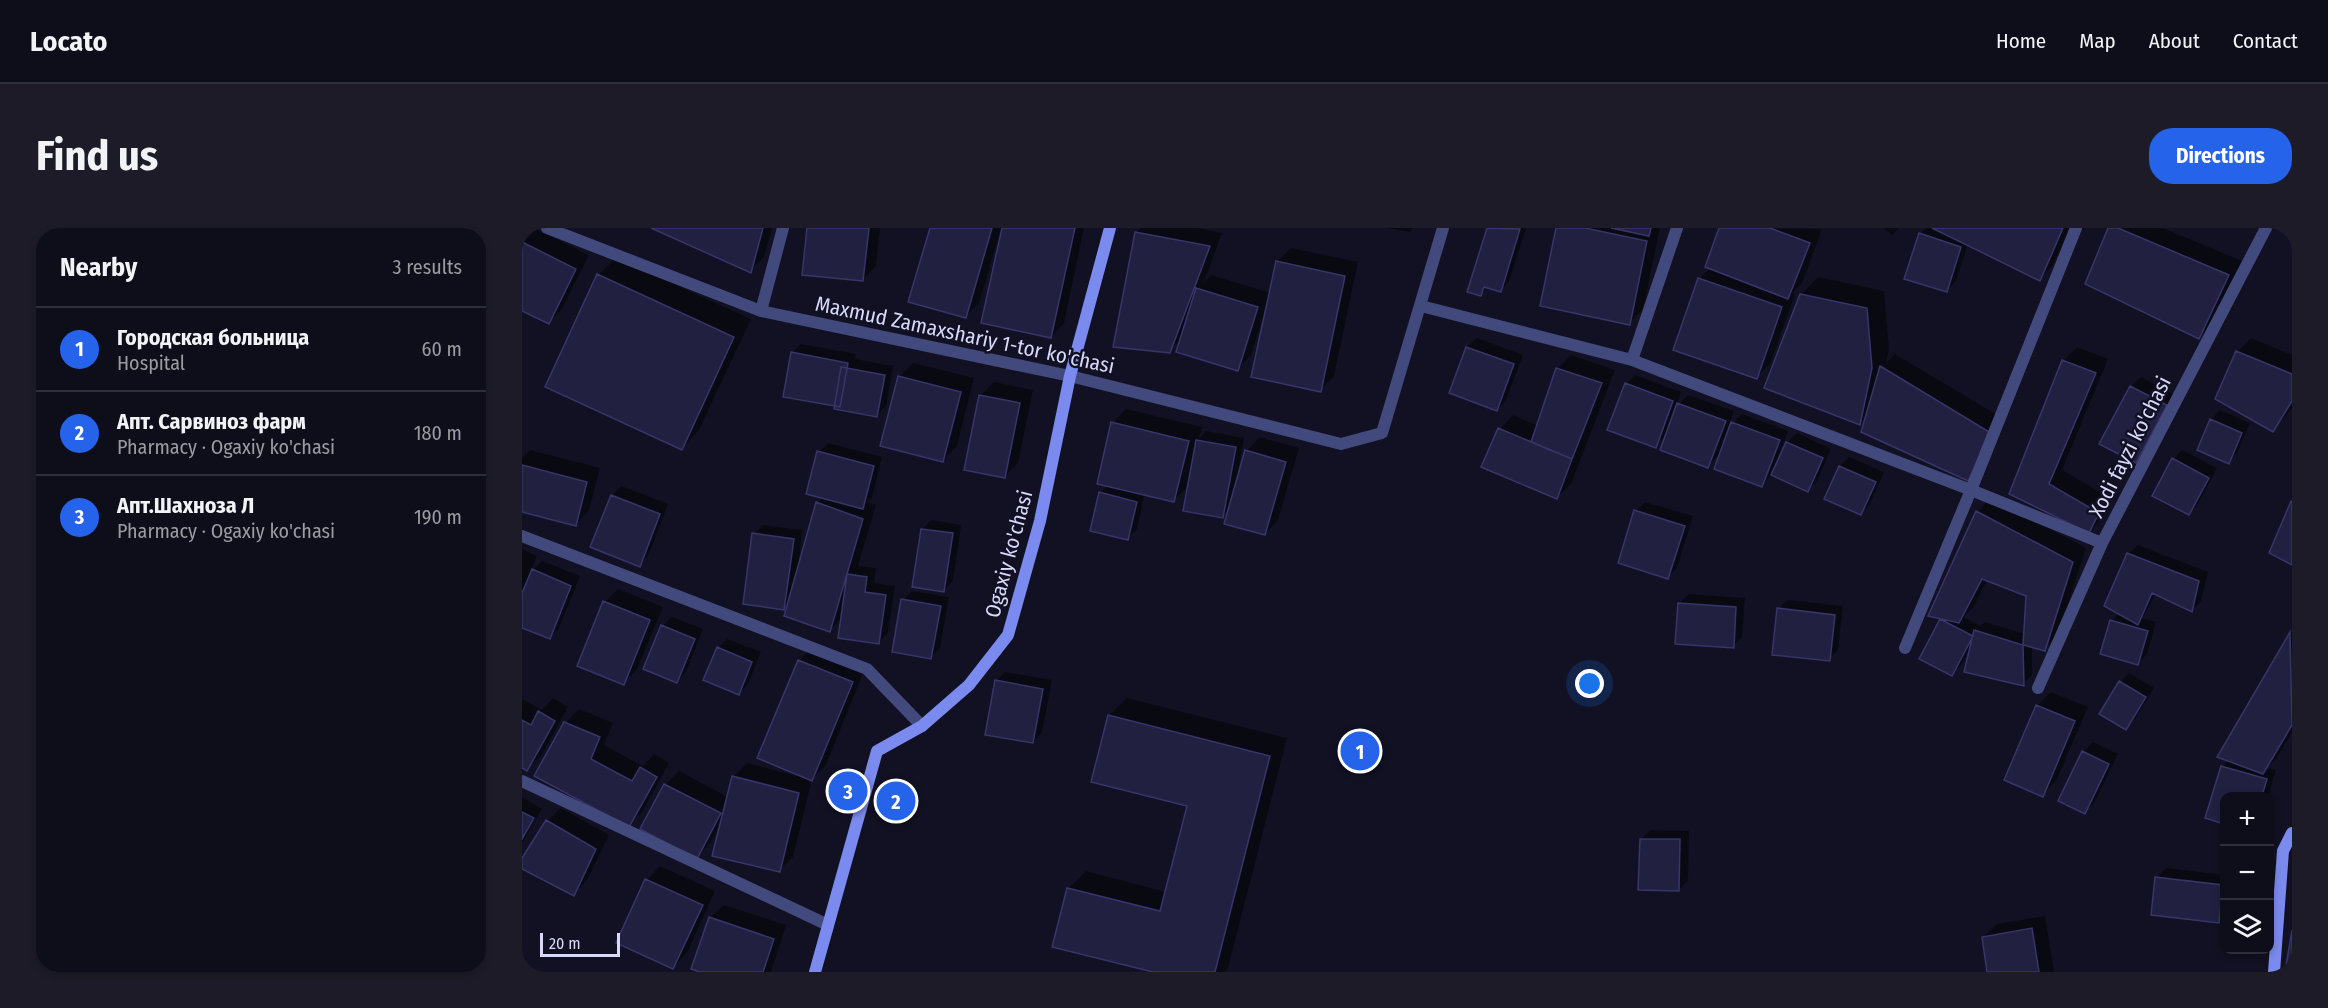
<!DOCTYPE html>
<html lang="en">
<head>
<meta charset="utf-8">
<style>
  :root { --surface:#0e0d1a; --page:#1c1b27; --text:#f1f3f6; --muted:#9b9ca2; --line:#2e2d39; --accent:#2563eb }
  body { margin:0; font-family:"Fira Sans Condensed",sans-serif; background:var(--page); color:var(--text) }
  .controls { position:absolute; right:18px; bottom:18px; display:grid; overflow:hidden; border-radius:12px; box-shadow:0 3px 9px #0003 }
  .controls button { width:54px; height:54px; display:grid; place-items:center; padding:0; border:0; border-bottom:2px solid var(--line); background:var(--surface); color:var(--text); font:30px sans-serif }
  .scale { position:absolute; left:18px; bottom:15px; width:80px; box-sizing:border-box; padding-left:6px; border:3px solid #d8d9fa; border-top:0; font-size:16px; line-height:21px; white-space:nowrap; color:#d8d9fa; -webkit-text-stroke:4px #121123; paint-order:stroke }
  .you { position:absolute; left:1068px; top:456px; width:21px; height:21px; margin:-15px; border:4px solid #fff; border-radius:50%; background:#1a73e8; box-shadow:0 0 0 9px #1a73e833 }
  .badge { display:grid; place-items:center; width:39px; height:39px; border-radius:50%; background:var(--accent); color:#fff; font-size:20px; font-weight:700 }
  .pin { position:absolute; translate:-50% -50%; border:3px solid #fff; box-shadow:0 2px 6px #0006 }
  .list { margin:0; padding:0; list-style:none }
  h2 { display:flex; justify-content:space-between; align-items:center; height:78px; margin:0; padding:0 24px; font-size:26px }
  h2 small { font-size:20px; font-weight:400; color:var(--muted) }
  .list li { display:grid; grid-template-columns:39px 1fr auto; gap:18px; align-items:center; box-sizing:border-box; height:84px; padding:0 24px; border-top:2px solid var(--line) }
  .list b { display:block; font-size:22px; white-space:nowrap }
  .list p { margin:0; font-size:20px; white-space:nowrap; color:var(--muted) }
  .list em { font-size:20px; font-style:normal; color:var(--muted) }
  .icon { flex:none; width:33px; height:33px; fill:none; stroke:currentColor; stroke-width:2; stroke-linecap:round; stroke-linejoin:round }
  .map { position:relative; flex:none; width:1770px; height:744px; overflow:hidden; border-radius:24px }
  header { display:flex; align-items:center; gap:36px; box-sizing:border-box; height:84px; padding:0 30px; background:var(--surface); border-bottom:2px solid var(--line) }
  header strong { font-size:28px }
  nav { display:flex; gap:33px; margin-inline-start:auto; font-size:21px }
  .intro { display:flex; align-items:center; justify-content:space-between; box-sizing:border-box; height:144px; padding:0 36px }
  h1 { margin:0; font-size:42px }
  .button { padding:15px 27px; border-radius:24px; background:var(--accent); color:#fff; font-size:21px; font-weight:700 }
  main { display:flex; gap:36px; padding:0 36px }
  aside { flex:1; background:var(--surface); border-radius:24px; box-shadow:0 3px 9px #0003 }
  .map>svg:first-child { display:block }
  .shadow { fill:#0007; fill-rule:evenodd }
  .building { fill:#222041; stroke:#37356a; stroke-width:1.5 }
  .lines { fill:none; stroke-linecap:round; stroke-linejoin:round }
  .street { stroke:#42497c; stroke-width:12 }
  .secondary { stroke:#7b8aee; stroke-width:12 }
  .labels { text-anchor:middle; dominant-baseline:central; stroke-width:5; stroke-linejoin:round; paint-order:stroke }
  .street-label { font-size:21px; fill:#d8d9fa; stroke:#121123 }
</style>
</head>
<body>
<header>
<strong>Locato</strong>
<nav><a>Home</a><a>Map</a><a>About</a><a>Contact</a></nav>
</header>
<div class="intro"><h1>Find us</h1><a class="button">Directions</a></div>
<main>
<aside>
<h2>Nearby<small>3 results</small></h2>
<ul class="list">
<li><span class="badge">1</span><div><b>Городская больница</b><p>Hospital</p></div><em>60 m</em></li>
<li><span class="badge">2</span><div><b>Апт. Сарвиноз фарм</b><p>Pharmacy · Ogaxiy ko'chasi</p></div><em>180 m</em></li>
<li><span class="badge">3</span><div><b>Апт.Шахноза Л</b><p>Pharmacy · Ogaxiy ko'chasi</p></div><em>190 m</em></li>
</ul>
</aside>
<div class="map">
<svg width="1770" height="744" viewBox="0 0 1770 744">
  <rect width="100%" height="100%" fill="#121123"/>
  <path class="shadow" d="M132,0H250L242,29L228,43Z
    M287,0H358L354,38L340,52Z
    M410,0H562L542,95L529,109L478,4L457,75L443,89Z
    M619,0H675L700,5L682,54L689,47L749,65L755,34L769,20L836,34L812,148L798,162L742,86L729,127L715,141L659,111L647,123L593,117L615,4Z
    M865,0H891L888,4Z
    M966,0H1004L987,53L978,63L966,59L959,67L947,63Z
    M1036,0H1138L1121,81L1107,95Z
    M1199,0L1300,1L1280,55L1270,65L1273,66L1248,136L1234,149L1177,51L1189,39Z
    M1362,0H1377L1370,7Z
    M1404,0H1547L1531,37L1518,51L1446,16L1434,53L1424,63L1398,6Z
    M1588,0H1641L1720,33L1691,96L1677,109Z
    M14,1L67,27L40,81L27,94L0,81V16Z
    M94,30L229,91L177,202L160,220L76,47Z
    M1296,49L1362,63L1367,121L1364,135L1373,126L1482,191L1446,251L1346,187L1337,196L1279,67Z
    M955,110L1001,127L984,172L975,182L929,164L945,119Z
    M1729,110L1770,127V180L1751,202L1695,170L1716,123Z
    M279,116L334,126L333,131L371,138L364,178L355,187L262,168L270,125Z
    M1555,119L1586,131L1540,242L1590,271L1581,290L1567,304L1489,265L1541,133Z
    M1049,127L1093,142L1049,256L1035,269L961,239L978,201L991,187L1016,198L1035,141Z
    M391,135L452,150L435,218L421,232L377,149Z
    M1113,147L1159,164L1154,179L1166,167L1212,183L1206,200L1220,186L1266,203L1256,229L1259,230L1265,215L1275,205L1309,221L1295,253L1286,262L1250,246L1240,257L1200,224L1186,238L1145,206L1133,218L1104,156Z
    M1619,149L1653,167L1623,224L1614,234L1609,159Z
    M472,154L511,162L496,235L483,248L458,168Z
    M604,181L680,199L677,211L684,203L722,210L716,244H718L724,223L738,209L777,220L756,292L743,306L708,281L700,288L667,257L652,272L623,265L615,301L606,310L578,265L587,257L591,195Z
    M1698,182L1728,195L1715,225L1706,234L1689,192Z
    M306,215L360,229L350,270L345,274L354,277L336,338L354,340L352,355L373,358L366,405L357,414L320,390L308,402L268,374L261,380L232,306L241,297L280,302L276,344L296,275L301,269L297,224Z
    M8,222L78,240L67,282L54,296L0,282V230Z
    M1660,222L1695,240L1676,276L1667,286L1651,231Z
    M1327,229L1362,244L1348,276L1339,285L1318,238Z
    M99,258L146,276L126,328L117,337L90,268Z
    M1469,270L1564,320L1536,407L1522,421L1510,418V447L1501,456L1448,419L1439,437L1429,446L1419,392L1455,284ZM1465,352L1505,367L1503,406L1463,394L1458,398L1441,389L1451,380Z
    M1123,274L1171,288L1155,340L1146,349L1114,283Z
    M409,292L439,297L431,353L422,362L400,302Z
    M1616,317L1686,344L1679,373L1669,383L1634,366L1620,390L1634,394L1625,426L1616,436L1590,393L1597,385L1606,326Z
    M0,321L15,328L8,345L20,333L58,348L37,400L27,410L0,398Z
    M96,361L141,379L115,441L102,455L83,374Z
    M390,363L427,369L418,420L408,430L381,372Z
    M1167,366L1223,370L1220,409L1211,418L1157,375Z
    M1266,372L1321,378L1316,422L1307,431L1256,381Z
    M150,389L181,401L164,444L155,453L140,398Z
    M1770,404V504L1754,531L1745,540L1754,542L1746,568H1702V594L1685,589L1700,539L1707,532L1698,529Z
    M205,411L239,424L226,456L217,465L196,420Z
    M291,419L343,440L304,537L290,551L271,629L257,642L198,597L188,615L175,629L143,557L157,543L206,569L211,549L225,535L279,549L237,529L277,432Z
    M483,444L530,452L520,504L511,514L474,453Z
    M1607,445L1632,460L1613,491L1604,500L1598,454Z
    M1529,464L1566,479L1534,553L1520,567L1484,551L1516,477Z
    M31,470L46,479L19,528L5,541L0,539V471L20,482Z
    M605,470L765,510L706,740L702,744H637L546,661L564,643L644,664L667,577L587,487Z
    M57,481L91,495L82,517L121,538L132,526L147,535L120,584L106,597L43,495Z
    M1571,514L1596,526L1572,575L1563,584L1561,524Z
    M0,569L20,581L0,615Z
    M39,580L87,607L65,652L52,666L0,640V633L25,593Z
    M1129,602L1167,603L1166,653L1156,662L1119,611Z
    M138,638L193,663L165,725L151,739L125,652Z
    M1644,640L1702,647V688L1696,694L1634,650Z
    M202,677L264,697L249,744H183L188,690Z
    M1523,688L1532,744H1467L1461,709L1475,696Z"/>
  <path class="building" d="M129,0H241L229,45Z
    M285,0H347L341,53L280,47Z
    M408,0H470L444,90L386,74Z
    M480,0H553L529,110L459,95Z
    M965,0L998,1L979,64L962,59L959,68L945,64Z
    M1034,0H1063L1125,13L1108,97L1018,78Z
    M1089,0H1129L1127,8Z
    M1197,0H1248L1288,15L1266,71L1183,39Z
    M1410,0H1541L1518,53Z
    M1586,0H1596L1707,47L1677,111L1563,56Z
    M613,4L688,18L648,125L591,119Z
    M1397,5L1439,19L1425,64L1382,51Z
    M0,14L54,41L27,96L0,83Z
    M754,33L823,48L799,164L729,149Z
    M75,46L212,109L160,222L23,159Z
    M1176,50L1260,79L1235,151L1151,122Z
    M674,60L736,79L716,143L654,124Z
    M1278,66L1345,80L1350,140L1338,197L1242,160Z
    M944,119L992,136L975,183L927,165Z
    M1714,123L1770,146V173L1751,204L1693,171Z
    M269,124L326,135L318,179L261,169Z
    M1540,132L1574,145L1527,256L1577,285L1567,305L1487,266Z
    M1358,138L1469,205L1446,253L1339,204Z
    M319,139L363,147L355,189L312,181Z
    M1034,140L1080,155L1050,231L1009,214Z
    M376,148L439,164L421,234L358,218Z
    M1103,155L1151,173L1134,220L1085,202Z
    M1608,158L1645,177L1614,235L1577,216Z
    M457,167L498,175L483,250L442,242Z
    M1155,175L1204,193L1186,240L1138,222Z
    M1688,191L1720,205L1707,236L1675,222Z
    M589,194L667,213L652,274L575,256Z
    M1209,194L1258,212L1240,259L1192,241Z
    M976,200L1050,231L1035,271L959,239Z
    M674,212L714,219L701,290L661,283Z
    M1264,214L1301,230L1286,264L1249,247Z
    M723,222L764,234L743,307L702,296Z
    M295,223L352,238L341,281L284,266Z
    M1650,230L1687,250L1667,287L1630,268Z
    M0,237L65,254L54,298L0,284Z
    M1317,238L1354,254L1339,287L1302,271Z
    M577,264L615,274L606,312L568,303Z
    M89,267L138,286L118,339L68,319Z
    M1769,273H1770V337L1747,325Z
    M294,274L341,291L308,404L262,388Z
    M1112,282L1163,298L1146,351L1096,335Z
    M1454,283L1551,334L1523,423L1501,417L1504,368L1460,351L1437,395L1406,388Z
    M399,301L431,305L422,364L390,359Z
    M230,305L272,311L262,382L221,376Z
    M1605,325L1677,353L1670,384L1630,365L1616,397L1582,378Z
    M10,341L49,358L28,411L0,400V365Z
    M325,346L345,349L343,364L364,367L357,416L316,410Z
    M379,371L419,378L409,431L370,424Z
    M81,373L128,392L102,457L55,438Z
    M1156,375L1214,379L1212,420L1153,416Z
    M1255,380L1313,387L1308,433L1250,427Z
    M1418,391L1451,408L1430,448L1397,431Z
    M1588,392L1626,403L1616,437L1578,426Z
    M139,397L173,411L155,455L121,441Z
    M1452,402L1501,417L1502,458L1442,444Z
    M1768,404L1770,497L1741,546L1695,529Z
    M195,419L230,434L217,467L181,452Z
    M276,432L331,454L290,553L235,530Z
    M473,452L521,461L511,515L463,507Z
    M1597,453L1624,469L1604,502L1577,486Z
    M1514,477L1553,493L1521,569L1482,552Z
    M16,483L33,493L5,543L0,540V492L9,497Z
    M586,487L748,528L693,744H631L530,719L545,660L638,683L665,578L569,554Z
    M42,494L78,509L69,531L110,553L118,539L135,549L107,599L12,548Z
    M1560,523L1587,536L1563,586L1536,573Z
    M1699,538L1745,551L1740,568H1702V596L1683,590Z
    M210,548L277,565L258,644L190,628Z
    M142,556L199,585L175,631L118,601Z
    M0,584L12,590L0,611Z
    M24,592L74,621L52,668L0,641V630Z
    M1118,611H1158L1157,663L1116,662Z
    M1633,649L1701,657L1697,695L1629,687Z
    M123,651L181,677L151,741L94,715Z
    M187,689L252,711L241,744H178L169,741Z
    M1510,700L1517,744H1465L1460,709Z
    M1770,702V744H1763Z"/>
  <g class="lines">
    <path class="street" d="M25,0L239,83L548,148L819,216L860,205L921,0
      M899,78L1110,132L1449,262L1554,0
      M239,83L261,0
      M1110,132L1155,0
      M0,308L345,441L400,498
      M1383,420L1449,262L1580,315
      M1516,460L1580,315L1744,0
      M0,553L306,697"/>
    <path class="secondary" d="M293,744L355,523L400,498L447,457L486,407L518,293L548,148L588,0
      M1752,744L1761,623L1770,605"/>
  </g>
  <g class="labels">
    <g class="street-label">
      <text transform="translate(443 107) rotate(12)">Maxmud Zamaxshariy 1-tor ko'chasi</text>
      <text transform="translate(1608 219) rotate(-63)">Xodi fayzi ko'chasi</text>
      <text transform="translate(487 326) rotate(-75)">Ogaxiy ko'chasi</text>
    </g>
  </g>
</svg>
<div class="controls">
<button>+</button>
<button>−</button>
<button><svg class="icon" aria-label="layers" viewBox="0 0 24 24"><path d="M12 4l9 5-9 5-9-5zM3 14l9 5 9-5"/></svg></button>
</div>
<div class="scale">20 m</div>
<div class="you"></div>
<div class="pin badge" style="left:838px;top:523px">1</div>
<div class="pin badge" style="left:374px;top:573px">2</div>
<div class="pin badge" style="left:326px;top:563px">3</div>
</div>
</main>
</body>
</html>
